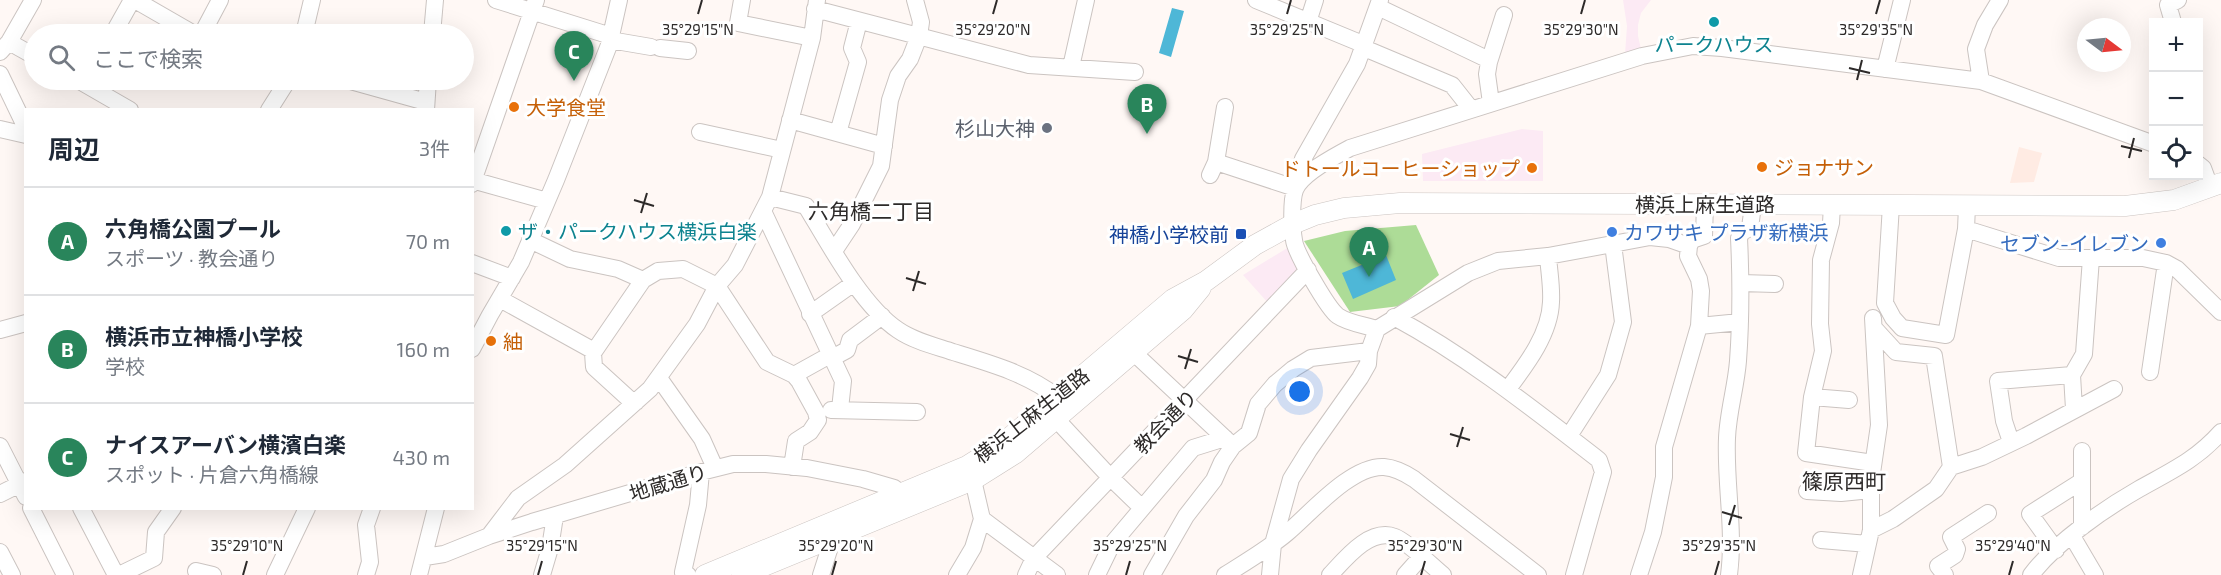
<!DOCTYPE html>
<html lang="ja">
<head>
<meta charset="utf-8">
<style>
  :root { --surface:#fff; --page:#f2f2f3; --text:#1f2937; --muted:#747a83; --line:#e0e1e3; --accent:#29855b }
  body { margin:0; font-family:"Exo 2","Noto Sans JP",sans-serif; background:var(--page); color:var(--text) }
  .controls { position:absolute; right:18px; top:18px; display:grid; overflow:hidden; border-radius:0px; box-shadow:0 6px 24px #0002 }
  .controls button { width:54px; height:54px; display:grid; place-items:center; padding:0; border:0; border-bottom:2px solid var(--line); background:var(--surface); color:var(--text); font:30px sans-serif }
  .compass { position:absolute; left:2077px; top:18px; width:54px; height:54px; border-radius:50%; background:var(--surface); box-shadow:0 6px 24px #0002; rotate:106deg }
  .you { position:absolute; left:1300px; top:392px; width:21px; height:21px; margin:-15px; border:4px solid #fff; border-radius:50%; background:#1a73e8; box-shadow:0 0 0 9px #1a73e833 }
  .badge { display:grid; place-items:center; width:39px; height:39px; border-radius:50%; background:var(--accent); color:#fff; font-size:20px; font-weight:700 }
  .pin { position:absolute; translate:-50% -50px; filter:drop-shadow(0 2px 3px #0008) }
  .pin::after { content:''; position:absolute; top:32px; width:21px; height:18px; background:inherit; clip-path:polygon(0 0,100% 0,50% 100%) }
  .list { margin:0; padding:0; list-style:none }
  h2 { display:flex; justify-content:space-between; align-items:center; height:78px; margin:0; padding:0 24px; font-size:26px }
  h2 small { font-size:20px; font-weight:400; color:var(--muted) }
  .list li { display:grid; grid-template-columns:39px 1fr auto; gap:18px; align-items:center; box-sizing:border-box; height:108px; padding:0 24px; border-top:2px solid var(--line) }
  .list b { display:block; font-size:22px; white-space:nowrap }
  .list p { margin:0; font-size:20px; white-space:nowrap; color:var(--muted) }
  .list em { font-size:20px; font-style:normal; color:var(--muted) }
  .icon { flex:none; width:33px; height:33px; fill:none; stroke:currentColor; stroke-width:2; stroke-linecap:round; stroke-linejoin:round }
  .map { position:relative; flex:none; width:2221px; height:575px; overflow:hidden }
  .search { position:absolute; background:var(--surface); box-shadow:0 6px 24px #0002; left:24px; top:24px; width:450px; height:66px; display:flex; align-items:center; gap:15px; box-sizing:border-box; padding:0 21px; border-radius:33px; color:var(--muted); font-size:22px }
  .panel { position:absolute; background:var(--surface); box-shadow:0 6px 24px #0002; left:24px; top:108px; width:450px; height:402px; border-radius:0px }
  .map>svg:first-child { display:block }
  .commercial { fill:#fceaf4 }
  .industrial { fill:#ffebe3 }
  .green { fill:#addc97 }
  .water { fill:#4eb7d7 }
  .lines { fill:none; stroke-linecap:round; stroke-linejoin:round }
  .minor-casing { stroke:#cbc4c1; stroke-width:18 }
  .major-casing { stroke:#cbc4c1; stroke-width:21 }
  .minor { stroke:#fff; stroke-width:16 }
  .major { stroke:#fff; stroke-width:20 }
  .ticks { fill:none; stroke:#2d2a29; stroke-width:2 }
  .culture-dot { fill:#0f9aa8; stroke:#fff; stroke-width:2 }
  .food-dot { fill:#e8710a; stroke:#fff; stroke-width:2 }
  .worship-dot { fill:#6b7280; stroke:#fff; stroke-width:2 }
  .shop-dot { fill:#3f7fe0; stroke:#fff; stroke-width:2 }
  .transit-dot { fill:#1a4fb4; stroke:#fff; stroke-width:2 }
  .labels { text-anchor:middle; dominant-baseline:central; stroke-width:6; stroke-linejoin:round; paint-order:stroke }
  .culture-label { font-size:20px; fill:#0d838f; stroke:#fff }
  .food-label { font-size:20px; fill:#c56008; stroke:#fff; text-anchor:start }
  .worship-label { font-size:20px; fill:#5b616d; stroke:#fff; text-anchor:end }
  .street-label { font-size:20px; fill:#2d2a29; stroke:#fff }
  .shop-label { font-size:20px; fill:#366cbe; stroke:#fff; text-anchor:start }
  .transit-label { font-size:20px; fill:#164399; stroke:#fff; text-anchor:end }
  .neighbourhood-label { font-size:21px; fill:#2d2a29; stroke:#fff }
  .ticks-label { font-size:15px; text-anchor:middle; fill:#2d2a29; stroke:#fff; stroke-width:6; stroke-linejoin:round; paint-order:stroke }
</style>
</head>
<body>
<div class="map">
<svg width="2221" height="575" viewBox="0 0 2221 575">
  <rect width="100%" height="100%" fill="#fff8f5"/>
  <path class="commercial" d="M1623,0H1651L1641,13L1638,25V36L1641,49L1625,54L1627,26Z
    M1522,129L1543,131V181H1423L1422,154Z
    M1289,247L1303,271L1269,304L1243,275Z"/>
  <path class="industrial" d="M2019,147L2042,153L2034,182L2010,183Z"/>
  <path class="green" d="M1416,225L1439,275L1400,306L1350,312L1304,241L1345,231Z"/>
  <path class="water" d="M1172,8L1184,11L1171,57L1159,53Z
    M1386,255L1396,280L1353,299L1342,273Z"/>
  <g class="lines">
    <g class="minor-casing">
      <path id="minor" d="M135,0L194,34
        M496,0L611,36
        M742,0L738,23L812,38
        M1256,0L1365,45
        M1378,7L1489,60
        M815,9L1029,65L1135,72
        M1308,22L1315,0
        M2173,22L2168,5L2178,0
        M113,34L132,0
        M202,34L220,0
        M304,34L312,0
        M432,34L435,0
        M610,40L651,47
        M9,42L34,56
        M660,48L688,51
        M1364,48L1452,85L1471,109
        M0,52L9,42L33,0
        M1071,67L1086,0
        M1885,69L1902,0
        M0,74L26,128
        M78,80L130,110
        M347,80L426,102
        M1981,81L1976,49L1985,25L2000,0
        M1491,103L1487,74L1489,62L1504,15
        M269,110L288,80
        M426,110L428,80
        M790,120L884,146
        M0,129L26,135
        M700,132L782,150
        M838,133L858,62L852,48L859,21
        M1216,162L1295,188L1303,159L1357,64L1380,0
        M2198,164L2203,168L2210,187
        M1210,175L1216,162L1225,107
        M472,180L547,201
        M472,184L536,0
        M770,197L806,206C829,244 862,306 898,330C914,341 935,346 953,352C989,363 1028,374 1057,397
        M1832,205L1831,223L1821,260L1820,324L1823,351L1812,397L1806,453L1873,463
        M1891,205L1885,303L1893,318L1902,328L1946,335L1966,229L1967,206
        M763,211L843,381L840,409
        M1966,229L2059,258H2143L2166,263L2177,269L2221,312
        M530,240L570,259L618,269L643,280
        M834,251L852,224L881,166L890,100L898,76L910,59L919,36L921,22L915,0
        M472,263L512,278
        M1741,283L1775,284
        M500,299L594,351
        M810,314L854,283
        M1394,317C1468,357 1533,409 1599,460L1603,472L1574,575
        M1699,326L1740,322
        M1874,328L1896,352L1934,356L1951,467
        M1377,329C1364,325 1348,323 1338,316C1328,309 1295,252 1294,240C1292,229 1291,201 1295,190C1301,174 1335,156 1350,148L1642,56L1693,46L1722,48L1981,81L2154,144
        M0,330L26,323
        M472,349L490,315L521,262L556,180L609,45L619,0
        M1133,352L1230,443
        M832,358L847,350L850,340L882,316
        M2150,372L2166,263
        M794,375L830,355
        M2072,375L2084,354L2091,258
        M659,378L702,439L715,468
        M1508,389C1526,365 1550,334 1551,302C1552,287 1549,271 1548,256
        M1812,397L1849,400
        M636,402L628,398L594,367L593,353L643,280L658,271L683,269L717,286L767,362L794,375L799,381L816,412L818,420L810,432L796,441L792,467
        M831,410L917,412
        M1056,419L1110,477L1141,507
        M1569,436L1608,375L1623,322L1613,244
        M2011,442L2004,421L1998,381L2072,375L2074,409
        M0,446L26,497
        M1807,491L1841,493L1871,490
        M0,494L26,481
        M31,508L65,575
        M81,508L116,575
        M982,519L1057,575
        M2082,527V451
        M1871,530L1893,519L1936,489L1951,467L1982,457L2026,436L2114,389
        M489,536L518,498L565,465L650,389L697,324L717,286L735,265L770,197L812,38L817,0
        M2072,536L2095,575
        M1821,540L1868,544
        M2056,550L2030,514L2082,481
        M0,552L12,575
        M425,557L444,554L489,536L532,522L701,472L733,464H766L807,468L863,479L894,488L898,491L902,504
        M196,571L213,575
        M119,575L154,558L156,532L173,508
        M275,575L307,508
        M366,575L370,562L366,525L372,508
        M419,575L436,508
        M542,575L550,548L555,516
        M688,575L683,572L698,505L701,472
        M821,575L829,550L825,541
        M957,575L973,548L982,519L973,480
        M1026,575L1034,558L1308,270
        M1097,575L1112,544L1193,448L1225,438
        M1152,575L1186,516L1214,480L1222,462L1233,446L1249,433L1258,404L1275,384L1293,369L1311,358L1369,351
        M1225,575C1246,562 1268,549 1287,533C1310,514 1351,465 1384,467C1395,468 1405,473 1414,479L1538,575
        M1270,575L1273,544L1291,479L1309,450L1360,378L1368,364L1369,351L1377,329L1468,273L1498,261L1548,256L1650,237L1669,239L1689,246L1692,240L1704,236L1705,204
        M1330,575C1345,559 1370,527 1395,537C1408,542 1432,566 1443,575
        M1405,575L1421,557
        M1639,575L1653,532L1664,477V447L1699,326L1701,291L1699,279L1688,256L1689,246
        M1729,575C1735,529 1725,484 1727,438C1728,412 1736,387 1738,361C1741,320 1741,279 1739,238L1742,232L1750,228L1753,205
        M1861,575L1871,530V480L1879,425L1873,318
        M1945,575L1938,566L1955,555L1957,549L1951,537L1988,513
        M2031,575C2055,543 2104,509 2139,489C2171,471 2196,460 2221,432"/>
    </g>
    <g class="major-casing">
      <path id="major" d="M705,575L967,466L1002,444L1173,299L1206,281L1255,245L1293,224L1315,215L1344,208L1400,203L2125,206L2174,200L2221,183
        M742,575L973,480L1016,453L1183,310L1201,288"/>
    </g>
    <use href="#minor" class="minor"/>
    <use href="#major" class="major"/>
  </g>
  <path class="ticks" d="M698,14L702,0M993,14L997,0M1287,14L1291,0M1581,14L1585,0M1876,14L1880,0M1849,68L1870,73M1857,80L1862,60M2121,146L2142,151M2129,158L2134,138M634,200L654,206M641,213L647,193M906,278L926,284M913,291L919,271M1178,356L1198,362M1185,369L1191,349M1450,434L1470,440M1457,447L1463,427M1722,512L1742,518M1729,525L1735,505M243,575L247,561M538,575L542,561M832,575L836,561M1126,575L1130,561M1421,575L1425,561M1715,575L1719,561M2009,575L2013,561"/>
  <g class="culture-dot">
    <circle cx="1714" cy="22" r="6"/>
    <circle cx="506" cy="231" r="6"/>
  </g>
  <g class="food-dot">
    <circle cx="514" cy="107" r="6"/>
    <circle cx="1762" cy="167" r="6"/>
    <circle cx="1532" cy="168" r="6"/>
    <circle cx="491" cy="341" r="6"/>
  </g>
  <circle class="worship-dot" cx="1047" cy="128" r="6"/>
  <g class="shop-dot">
    <circle cx="1612" cy="232" r="6"/>
    <circle cx="2161" cy="243" r="6"/>
  </g>
  <rect class="transit-dot" x="1235" y="228" width="12" height="12" rx="3"/>
  <g class="labels">
    <g class="culture-label">
      <text x="1714" y="44">パークハウス</text>
      <text x="518" y="231" text-anchor="start">ザ・パークハウス横浜白楽</text>
    </g>
    <g class="food-label">
      <text x="526" y="107">大学食堂</text>
      <text x="1774" y="167">ジョナサン</text>
      <text x="1520" y="168" text-anchor="end">ドトールコーヒーショップ</text>
      <text x="503" y="341">紬</text>
    </g>
    <g class="worship-label">
      <text x="1035" y="128">杉山大神</text>
    </g>
    <g class="street-label">
      <text x="1705" y="204">横浜上麻生道路</text>
      <text transform="translate(1031 415) rotate(-38)">横浜上麻生道路</text>
      <text transform="translate(1165 421) rotate(-46)">教会通り</text>
      <text transform="translate(668 482) rotate(-17)">地蔵通り</text>
    </g>
    <g class="shop-label">
      <text x="1624" y="232">カワサキ プラザ新横浜</text>
      <text x="2149" y="243" text-anchor="end">セブン-イレブン</text>
    </g>
    <g class="transit-label">
      <text x="1229" y="234">神橋小学校前</text>
    </g>
    <g class="neighbourhood-label">
      <text x="871" y="210">六角橋二丁目</text>
      <text x="1844" y="480">篠原西町</text>
    </g>
  </g>
  <g class="ticks-label">
    <text x="698" y="35">35°29'15"N</text>
    <text x="993" y="35">35°29'20"N</text>
    <text x="1287" y="35">35°29'25"N</text>
    <text x="1581" y="35">35°29'30"N</text>
    <text x="1876" y="35">35°29'35"N</text>
    <text x="247" y="551">35°29'10"N</text>
    <text x="542" y="551">35°29'15"N</text>
    <text x="836" y="551">35°29'20"N</text>
    <text x="1130" y="551">35°29'25"N</text>
    <text x="1425" y="551">35°29'30"N</text>
    <text x="1719" y="551">35°29'35"N</text>
    <text x="2013" y="551">35°29'40"N</text>
  </g>
</svg>
<div class="controls">
<button>+</button>
<button>−</button>
<button><svg class="icon" aria-label="locate" viewBox="0 0 24 24"><circle cx="12" cy="12" r="6"/><path d="M12 2v4M12 18v4M2 12h4M18 12h4"/></svg></button>
</div>
<svg class="compass" viewBox="-18 -18 36 36"><path d="M0-13l5 13h-10z" fill="#e53935"/><path d="M0 13l5-13h-10z" fill="#747a83"/></svg>
<div class="you"></div>
<div class="pin badge" style="left:1369px;top:277px">A</div>
<div class="pin badge" style="left:1147px;top:134px">B</div>
<div class="pin badge" style="left:574px;top:81px">C</div>
<div class="search"><svg class="icon" aria-label="search" viewBox="0 0 24 24"><circle cx="10" cy="10" r="6"/><path d="M15 15l6 6"/></svg>ここで検索</div>
<section class="panel">
<h2>周辺<small>3件</small></h2>
<ul class="list">
<li><span class="badge">A</span><div><b>六角橋公園プール</b><p>スポーツ · 教会通り</p></div><em>70 m</em></li>
<li><span class="badge">B</span><div><b>横浜市立神橋小学校</b><p>学校</p></div><em>160 m</em></li>
<li><span class="badge">C</span><div><b>ナイスアーバン横濱白楽</b><p>スポット · 片倉六角橋線</p></div><em>430 m</em></li>
</ul>
</section>
</div>
</body>
</html>
